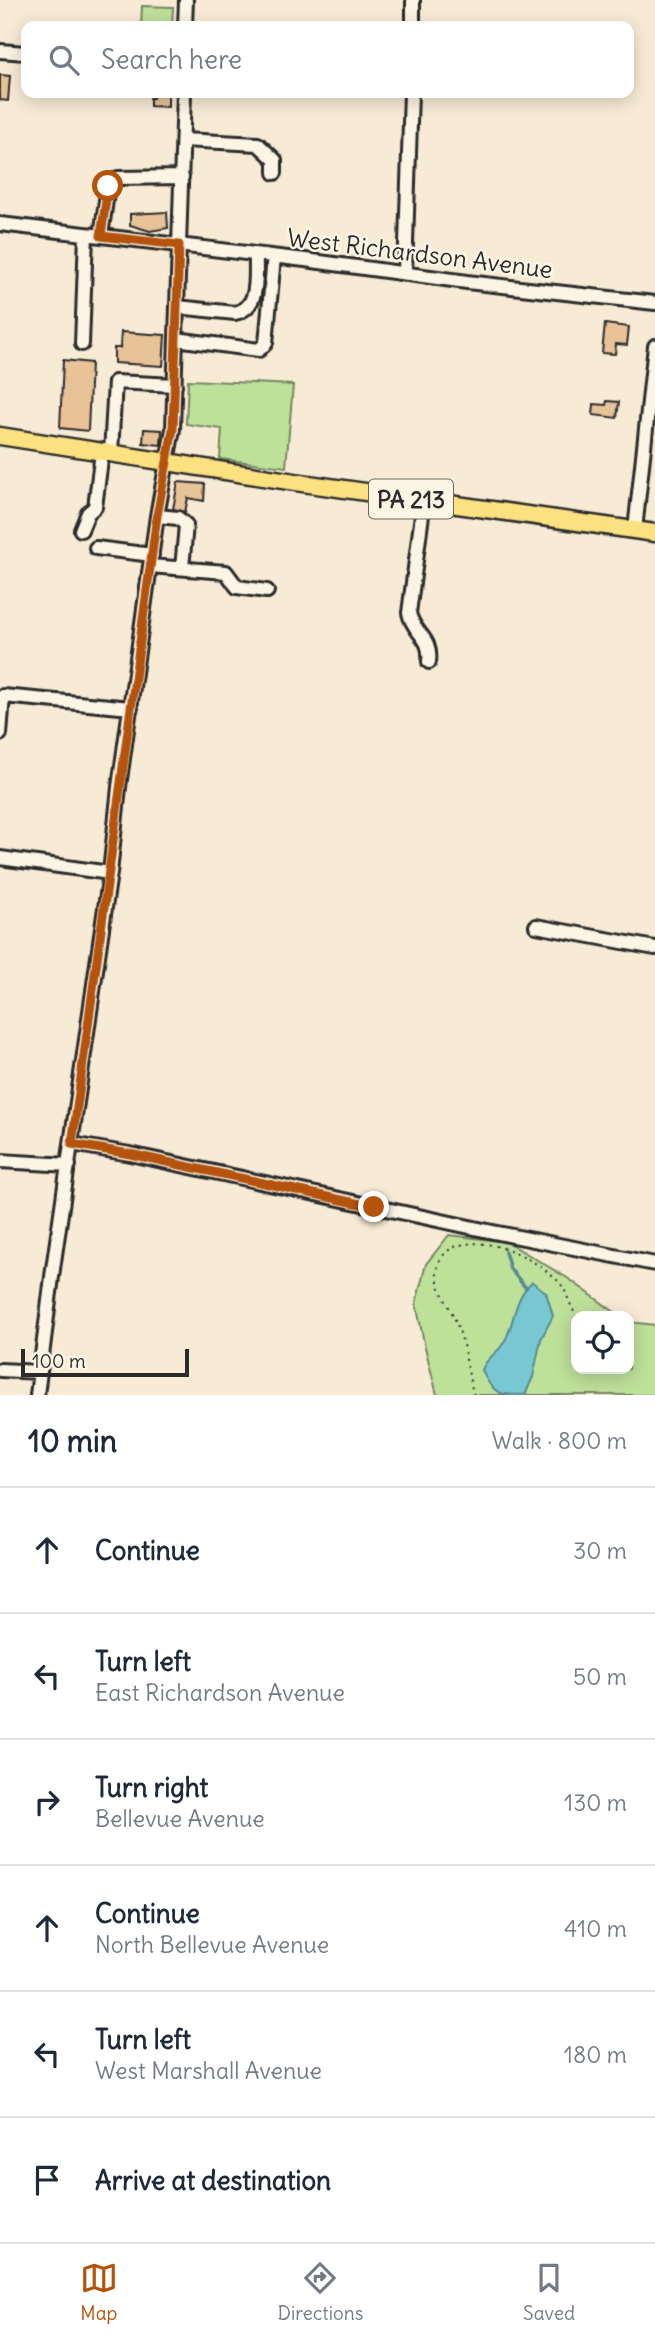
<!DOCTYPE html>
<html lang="en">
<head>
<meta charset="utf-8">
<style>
  :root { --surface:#fff; --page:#f6f6f7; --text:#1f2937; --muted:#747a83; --line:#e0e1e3; --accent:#b45309 }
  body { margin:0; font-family:Delius,sans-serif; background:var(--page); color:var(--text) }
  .controls { position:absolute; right:21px; bottom:21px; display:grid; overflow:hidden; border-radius:14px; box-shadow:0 4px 18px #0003 }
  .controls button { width:63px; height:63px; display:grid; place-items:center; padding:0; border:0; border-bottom:2px solid var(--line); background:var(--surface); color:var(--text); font:35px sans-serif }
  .scale { position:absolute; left:21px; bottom:18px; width:168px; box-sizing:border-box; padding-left:7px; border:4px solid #2b2b2b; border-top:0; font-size:19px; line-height:24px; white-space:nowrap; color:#2b2b2b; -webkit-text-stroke:5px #fcf5e5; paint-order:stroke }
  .stop { position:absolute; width:21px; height:21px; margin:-16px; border:5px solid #b45309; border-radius:50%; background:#fff }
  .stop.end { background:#b45309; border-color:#fff; box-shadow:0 2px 7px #0008 }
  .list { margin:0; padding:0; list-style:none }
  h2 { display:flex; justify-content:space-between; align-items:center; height:91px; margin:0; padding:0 28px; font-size:30px }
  h2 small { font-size:23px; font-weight:400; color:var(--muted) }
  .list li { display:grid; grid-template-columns:46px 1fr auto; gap:21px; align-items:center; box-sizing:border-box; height:126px; padding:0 28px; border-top:2px solid var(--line) }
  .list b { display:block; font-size:26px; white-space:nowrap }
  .list p { margin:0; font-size:23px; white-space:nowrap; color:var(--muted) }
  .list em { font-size:23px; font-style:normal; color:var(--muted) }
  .icon { flex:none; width:38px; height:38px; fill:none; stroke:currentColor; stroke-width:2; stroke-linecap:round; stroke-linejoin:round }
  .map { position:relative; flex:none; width:655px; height:1395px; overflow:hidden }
  .search { position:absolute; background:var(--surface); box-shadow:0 4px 18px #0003; left:21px; right:21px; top:21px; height:77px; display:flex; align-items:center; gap:18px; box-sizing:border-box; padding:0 24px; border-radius:14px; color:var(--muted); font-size:26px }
  .sheet { height:847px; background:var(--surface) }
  nav { display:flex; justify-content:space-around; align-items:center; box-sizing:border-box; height:98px; border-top:2px solid var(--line); background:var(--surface); font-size:19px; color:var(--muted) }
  nav a { display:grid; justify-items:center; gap:4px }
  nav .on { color:var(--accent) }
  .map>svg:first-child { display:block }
  .green { fill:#bee19a; stroke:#748662; stroke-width:2 }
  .water { fill:#78c8d3; stroke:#598990; stroke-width:2 }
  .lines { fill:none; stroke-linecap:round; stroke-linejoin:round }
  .stream { stroke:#598990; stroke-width:3.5 }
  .building { fill:#e8c398; stroke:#2b2b2b; stroke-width:2 }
  .minor-casing { stroke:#2b2b2b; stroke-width:18 }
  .major-casing { stroke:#2b2b2b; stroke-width:21 }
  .path { stroke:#2b2b2b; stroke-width:2; stroke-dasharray:2 5; stroke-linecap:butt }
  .minor { stroke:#fcf5e5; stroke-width:12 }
  .major { stroke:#fbe180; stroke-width:16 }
  .route { stroke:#b45309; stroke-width:9 }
  .labels { text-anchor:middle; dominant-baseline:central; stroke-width:5; stroke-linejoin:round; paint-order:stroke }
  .shield { fill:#fcf5e5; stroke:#6a6863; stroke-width:2 }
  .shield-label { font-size:23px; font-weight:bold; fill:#2b2b2b }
  .street-label { font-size:24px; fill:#2b2b2b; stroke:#fcf5e5 }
</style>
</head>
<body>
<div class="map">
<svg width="655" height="1395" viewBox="0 0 655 1395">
  <rect width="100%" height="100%" fill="#f8ebd6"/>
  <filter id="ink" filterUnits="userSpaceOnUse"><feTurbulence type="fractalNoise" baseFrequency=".0143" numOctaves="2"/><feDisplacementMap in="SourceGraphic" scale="14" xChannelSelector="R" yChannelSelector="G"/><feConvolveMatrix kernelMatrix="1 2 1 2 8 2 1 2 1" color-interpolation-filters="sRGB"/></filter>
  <g filter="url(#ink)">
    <path class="green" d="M142,6L173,7L172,26H141Z
      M188,380L293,385L286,467L220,459L222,429L186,424Z
      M449,1235L507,1242L569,1279L620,1316H576V1369H629V1322L655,1325V1395H437L424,1343L416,1303L426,1264Z"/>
    <path class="water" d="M532,1282L546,1292L553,1316L541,1339L533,1377L525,1395C501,1395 492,1395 482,1370C486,1359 493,1356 500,1348C515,1331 511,1300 532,1282Z"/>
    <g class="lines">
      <path class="stream" d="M505,1252L510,1269L526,1288"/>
    </g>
    <path class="building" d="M0,75L10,76L8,101L0,100Z
      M154,93H168V107L150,106V98H153Z
      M167,212L168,228L150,231L130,225V214Z
      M605,324L629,327L627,345L616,344L615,354L602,353Z
      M121,332L165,335L163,366L114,363V348H120Z
      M63,360L91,363L88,431L60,428Z
      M607,401L619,402L617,418L593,415L594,404L606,405Z
      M144,429L162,430L161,445L143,443Z
      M178,482L205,484L204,501L188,498L185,512L173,509Z"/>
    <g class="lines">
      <g class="minor-casing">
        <path id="minor" d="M185,26L186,0
          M413,26V0
          M0,51L26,53
          M183,140L258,144L275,160V173
          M0,224L305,260L467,282L655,303
          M101,236L108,186L118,178L182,177
          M405,273L411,93
          M177,307L235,313C261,307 255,276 256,255
          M176,339L259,350L266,343L274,257
          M82,344L86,235
          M111,453L115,382L175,385
          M424,500L409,613C414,635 432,636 429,662
          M157,516L178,518L186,525L182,568
          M81,530L88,513L95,507L102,452
          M635,530L655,346
          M96,548L152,555
          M150,566L226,572L237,587L267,591
          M0,734L3,696L131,708
          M0,858L110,873
          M536,926L655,948
          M72,1144L130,1154L493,1232L655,1264
          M0,1161L69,1165
          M0,1370L40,1372
          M37,1395L53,1269L110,873L119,787L157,516L173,429L184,93"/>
      </g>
      <g class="major-casing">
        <path id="major" d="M0,436L295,482L655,533"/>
      </g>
      <path class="path" d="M629,1345H631
        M474,1395C466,1371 466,1346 456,1322C451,1308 436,1288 437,1272C440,1238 482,1240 506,1249C523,1254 544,1268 557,1280C568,1290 568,1305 577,1316"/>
      <use href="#minor" class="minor"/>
      <use href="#major" class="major"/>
    </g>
  </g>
  <g class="lines" filter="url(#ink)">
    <path class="route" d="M108,186L101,236L179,245L173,429L157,516L72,1144L130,1154L374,1207"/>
  </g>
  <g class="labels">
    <rect class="shield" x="369" y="479.5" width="84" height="39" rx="5"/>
    <g class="shield-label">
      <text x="411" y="499">PA 213</text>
    </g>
    <g class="street-label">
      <text transform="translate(420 253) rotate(7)">West Richardson Avenue</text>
    </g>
  </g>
</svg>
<div class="controls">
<button><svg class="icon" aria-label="locate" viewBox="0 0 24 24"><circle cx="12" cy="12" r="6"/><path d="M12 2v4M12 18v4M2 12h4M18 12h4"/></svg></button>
</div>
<div class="scale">100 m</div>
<div class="stop" style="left:108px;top:186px"></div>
<div class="stop end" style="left:374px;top:1207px"></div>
<div class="search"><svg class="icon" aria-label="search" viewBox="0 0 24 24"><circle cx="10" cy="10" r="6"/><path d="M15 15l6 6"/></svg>Search here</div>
</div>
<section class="sheet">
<h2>10 min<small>Walk · 800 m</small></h2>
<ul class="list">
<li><svg class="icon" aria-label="ahead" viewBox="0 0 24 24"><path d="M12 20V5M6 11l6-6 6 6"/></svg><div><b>Continue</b></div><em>30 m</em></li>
<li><svg class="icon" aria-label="left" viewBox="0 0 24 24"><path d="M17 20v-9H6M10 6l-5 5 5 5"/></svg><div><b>Turn left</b><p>East Richardson Avenue</p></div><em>50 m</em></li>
<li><svg class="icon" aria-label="right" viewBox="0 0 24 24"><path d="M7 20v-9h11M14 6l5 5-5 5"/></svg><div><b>Turn right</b><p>Bellevue Avenue</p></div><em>130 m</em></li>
<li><svg class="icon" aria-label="ahead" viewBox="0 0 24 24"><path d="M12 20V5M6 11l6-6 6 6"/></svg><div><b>Continue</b><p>North Bellevue Avenue</p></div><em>410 m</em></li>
<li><svg class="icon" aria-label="left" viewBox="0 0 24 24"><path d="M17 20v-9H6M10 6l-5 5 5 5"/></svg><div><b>Turn left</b><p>West Marshall Avenue</p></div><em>180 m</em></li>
<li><svg class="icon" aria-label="arrive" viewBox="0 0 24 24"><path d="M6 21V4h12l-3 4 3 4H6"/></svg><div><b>Arrive at destination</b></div></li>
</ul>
</section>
<nav>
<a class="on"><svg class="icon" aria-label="map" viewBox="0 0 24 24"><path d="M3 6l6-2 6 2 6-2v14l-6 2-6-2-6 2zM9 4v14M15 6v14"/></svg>Map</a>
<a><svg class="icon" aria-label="directions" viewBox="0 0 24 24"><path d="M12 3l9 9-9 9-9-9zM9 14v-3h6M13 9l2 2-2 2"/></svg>Directions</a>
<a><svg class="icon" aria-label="saved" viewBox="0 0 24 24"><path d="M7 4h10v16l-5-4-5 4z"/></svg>Saved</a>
</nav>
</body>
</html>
